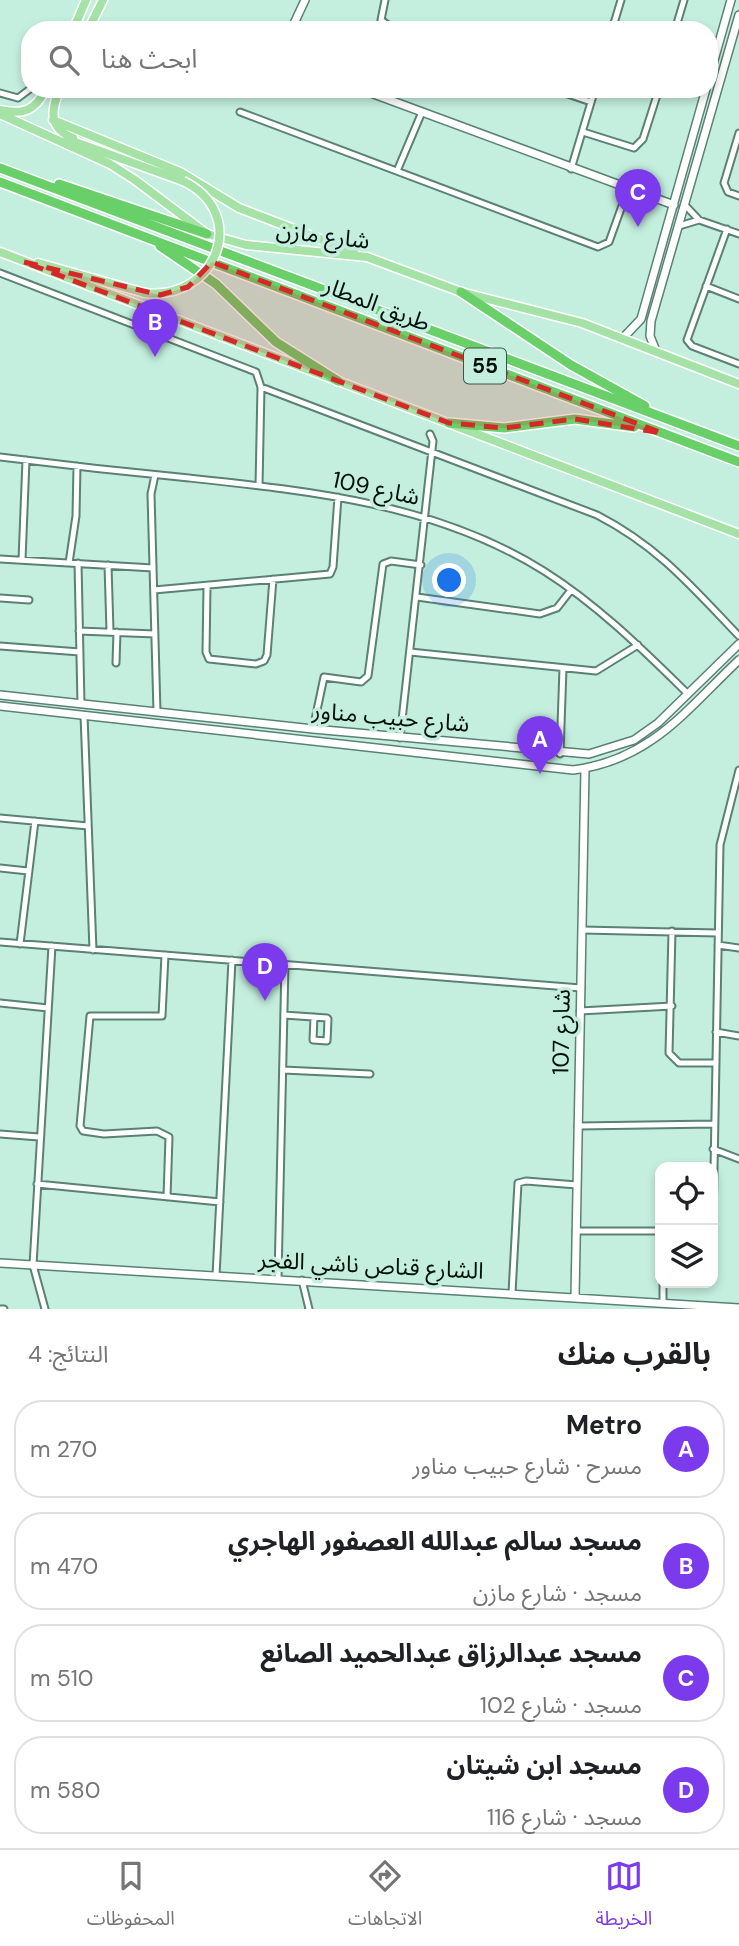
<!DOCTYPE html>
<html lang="ar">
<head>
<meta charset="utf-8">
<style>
  :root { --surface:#fff; --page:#f2f2f2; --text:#202124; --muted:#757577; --line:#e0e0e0; --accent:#7c3aed }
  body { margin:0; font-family:"DM Sans","Noto Sans Arabic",sans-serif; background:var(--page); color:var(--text); direction:rtl }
  .controls { position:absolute; right:21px; bottom:21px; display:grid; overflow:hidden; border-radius:14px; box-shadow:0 4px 10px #0003 }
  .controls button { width:63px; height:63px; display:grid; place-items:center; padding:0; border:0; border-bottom:2px solid var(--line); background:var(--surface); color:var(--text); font:35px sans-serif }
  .you { position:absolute; left:450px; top:581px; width:24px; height:24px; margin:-18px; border:5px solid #fff; border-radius:50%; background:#1a73e8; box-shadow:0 0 0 10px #1a73e833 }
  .badge { display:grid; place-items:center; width:46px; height:46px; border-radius:50%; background:var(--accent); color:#fff; font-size:23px; font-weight:700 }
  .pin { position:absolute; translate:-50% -58px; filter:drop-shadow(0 2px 4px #0008) }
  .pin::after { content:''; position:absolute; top:37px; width:24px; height:21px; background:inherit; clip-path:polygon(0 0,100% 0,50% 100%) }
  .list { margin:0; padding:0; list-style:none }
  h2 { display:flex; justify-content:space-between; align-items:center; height:91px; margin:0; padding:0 28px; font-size:30px }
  h2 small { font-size:23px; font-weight:400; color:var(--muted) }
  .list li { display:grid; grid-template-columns:46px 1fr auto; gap:21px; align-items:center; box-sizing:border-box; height:98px; margin:0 14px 14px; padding:0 14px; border:2px solid var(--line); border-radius:28px }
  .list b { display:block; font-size:26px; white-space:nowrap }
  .list p { margin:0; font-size:23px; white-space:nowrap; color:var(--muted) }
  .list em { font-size:23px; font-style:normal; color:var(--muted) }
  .icon { flex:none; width:38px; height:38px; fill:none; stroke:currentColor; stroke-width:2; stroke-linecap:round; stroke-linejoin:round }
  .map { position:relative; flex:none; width:739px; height:1309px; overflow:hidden; direction:ltr }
  .search { position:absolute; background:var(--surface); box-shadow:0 4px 10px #0003; left:21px; right:21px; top:21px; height:77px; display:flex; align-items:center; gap:18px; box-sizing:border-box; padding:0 24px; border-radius:28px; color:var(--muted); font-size:26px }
  .sheet { height:539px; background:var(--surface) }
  nav { display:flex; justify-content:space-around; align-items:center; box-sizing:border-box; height:98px; border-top:2px solid var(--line); background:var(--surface); font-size:19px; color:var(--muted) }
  nav a { display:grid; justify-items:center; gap:4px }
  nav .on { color:var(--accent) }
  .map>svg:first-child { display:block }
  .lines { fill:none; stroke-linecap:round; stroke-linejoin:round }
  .street-casing { stroke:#5a8173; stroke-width:9 }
  .secondary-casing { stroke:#5a8173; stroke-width:10 }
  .primary-casing { stroke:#fff; stroke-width:11 }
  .highway-casing { stroke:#fff; stroke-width:12 }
  .street { stroke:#fff; stroke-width:5 }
  .secondary { stroke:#fff; stroke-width:7 }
  .primary { stroke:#a5e2a5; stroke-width:8 }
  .highway { stroke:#69cf69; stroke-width:9 }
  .primary-bridge-casing { stroke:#fff; stroke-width:11; stroke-linecap:butt }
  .primary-bridge { stroke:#a5e2a5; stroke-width:8 }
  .marked { fill:#d62828; fill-opacity:0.2; stroke:#d62828; stroke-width:5; stroke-dasharray:14 9; stroke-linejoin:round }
  .labels { text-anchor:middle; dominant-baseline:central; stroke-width:7; stroke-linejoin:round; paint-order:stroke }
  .shield { fill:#c4efdf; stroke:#3c534b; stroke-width:2 }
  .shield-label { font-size:21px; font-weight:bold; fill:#02100b }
  .street-label { font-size:23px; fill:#02100b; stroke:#c4efdf }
</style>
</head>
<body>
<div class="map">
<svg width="739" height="1309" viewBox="0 0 739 1309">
  <rect width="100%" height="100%" fill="#c4efdf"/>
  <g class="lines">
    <g class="street-casing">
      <path id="street" d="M385,0L381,20L395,30
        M612,30L621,0
        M675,30L684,0
        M553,89L591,102
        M0,93L18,98L30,89
        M240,112L598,247L609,242L628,189
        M583,132L634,148L643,139L659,89
        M739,133L724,183L728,192L739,196
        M571,169L595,89
        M397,171L422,112
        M685,205L699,220L739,234
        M679,226L699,220
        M727,229L687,340L692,346L739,364
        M0,273L256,372L261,387L259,486
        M706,286L739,299
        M148,311L156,320L155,332
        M157,326L177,321
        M261,387L597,515C659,547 692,587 739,636
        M0,457C63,465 126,472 189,478C312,491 437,504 544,571C598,605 643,650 688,694
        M155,475L151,494L157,712
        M0,559L153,568
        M22,560L26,460
        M69,563L76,516L77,466
        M78,563L81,704
        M108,565L110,631
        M207,587L206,652L209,659L256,664L264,661L267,655L273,579
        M154,590L330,574L333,567L338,497
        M417,597L540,614L557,608L571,590
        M0,598L29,600
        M79,631L155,634
        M0,646L80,652
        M410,652L596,671L638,645
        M116,663L117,632
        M84,715L93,950
        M313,729L324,677L361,682L368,676L383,564L391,561L421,565
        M400,738L433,441L430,434
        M560,754L563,668
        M0,818L88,826
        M0,868L28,871
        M582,930L718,933
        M672,931L669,1053L679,1063H715
        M0,942L581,988
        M20,944L35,821
        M718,945L739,948
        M165,955L162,1016H90L80,1126L83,1131L104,1134L157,1131L169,1137L167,1197
        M0,1003L48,1008
        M580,1011L672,1006
        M284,1015L327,1018L328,1019L327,1041L313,1040L314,1017
        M716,1032L739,1036
        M283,1070L370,1074
        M578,1126L714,1124
        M0,1134L39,1137
        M713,1149L739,1159
        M37,1184L220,1202
        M713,1224L720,845L739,770
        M576,1231H660
        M216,1276L232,960
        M278,1278L285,964
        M302,1280L309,1309
        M512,1293L518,1183L526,1181L577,1185
        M663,1302V1283
        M0,1309H4
        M45,1309L33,1265L52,946"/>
    </g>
    <g class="secondary-casing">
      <path id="secondary" d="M291,30L305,0
        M709,78L731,0
        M360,89L674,205
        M623,338L641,319L706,89
        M656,351L650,336L651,321L739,15
        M0,695L313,729L589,754L634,740L658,723L739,644
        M0,706L573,770C651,760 686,710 739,660
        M0,1263L739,1308
        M575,1297L585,769"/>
    </g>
    <g class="primary-casing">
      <path id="primary" d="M73,30L86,0
        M88,30L103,0
        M60,89C51,109 48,128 73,138
        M0,110C23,115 35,111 46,89
        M0,114L110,164L135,180L207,234L246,245L367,257L461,292L582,323L739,384
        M53,120L180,172L239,208L354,252
        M67,139L183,181
        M0,252L739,534
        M38,263L145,293"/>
    </g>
    <g class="highway-casing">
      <path id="highway" d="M0,168L739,446
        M0,182L739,462
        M59,184L207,234
        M160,246L216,284L276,342L338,381
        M461,292L571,365L645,406
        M449,423L504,428L575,419L634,427"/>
    </g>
    <use href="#street" class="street"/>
    <use href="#secondary" class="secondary"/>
    <use href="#primary" class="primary"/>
    <use href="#highway" class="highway"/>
    <g class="primary-bridge-casing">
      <path id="primary-bridge" d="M145,293C217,301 250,213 183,181"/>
    </g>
    <use href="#primary-bridge" class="primary-bridge"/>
  </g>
  <path class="marked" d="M24,262L160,295L188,287L212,262L662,433L575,419L504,428L449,423Z"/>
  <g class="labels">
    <rect class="shield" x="464" y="348.5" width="42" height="35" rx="5"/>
    <g class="shield-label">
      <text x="485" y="366">55</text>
    </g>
    <g class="street-label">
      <text transform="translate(323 235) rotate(7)">شارع مازن</text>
      <text transform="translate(377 304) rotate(21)">طريق المطار</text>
      <text transform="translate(376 488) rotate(12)">شارع 109</text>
      <text transform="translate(391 717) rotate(5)">شارع حبيب مناور</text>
      <text transform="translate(561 1032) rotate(-89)">شارع 107</text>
      <text transform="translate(371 1265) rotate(3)">الشارع قناص ناشي الفجر</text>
    </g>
  </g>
</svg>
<div class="controls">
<button><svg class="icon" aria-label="locate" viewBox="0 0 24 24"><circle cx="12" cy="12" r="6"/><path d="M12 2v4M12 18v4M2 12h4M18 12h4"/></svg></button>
<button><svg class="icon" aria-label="layers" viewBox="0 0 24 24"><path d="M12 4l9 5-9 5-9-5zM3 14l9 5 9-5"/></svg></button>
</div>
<div class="you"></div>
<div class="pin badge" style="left:540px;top:774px">A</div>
<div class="pin badge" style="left:155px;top:357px">B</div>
<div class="pin badge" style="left:638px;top:227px">C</div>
<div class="pin badge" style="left:265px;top:1001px">D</div>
<div class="search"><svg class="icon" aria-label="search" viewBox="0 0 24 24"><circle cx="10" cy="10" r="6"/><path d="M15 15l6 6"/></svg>ابحث هنا</div>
</div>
<section class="sheet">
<h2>بالقرب منك<small>النتائج: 4</small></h2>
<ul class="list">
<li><span class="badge">A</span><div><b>Metro</b><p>مسرح · شارع حبيب مناور</p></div><em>270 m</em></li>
<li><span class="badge">B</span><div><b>مسجد سالم عبدالله العصفور الهاجري</b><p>مسجد · شارع مازن</p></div><em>470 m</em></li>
<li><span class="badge">C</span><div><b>مسجد عبدالرزاق عبدالحميد الصانع</b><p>مسجد · شارع 102</p></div><em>510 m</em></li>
<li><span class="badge">D</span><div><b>مسجد ابن شيتان</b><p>مسجد · شارع 116</p></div><em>580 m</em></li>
</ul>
</section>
<nav>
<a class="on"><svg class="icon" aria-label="map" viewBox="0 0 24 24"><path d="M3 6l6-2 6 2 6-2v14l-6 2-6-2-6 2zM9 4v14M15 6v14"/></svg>الخريطة</a>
<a><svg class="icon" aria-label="directions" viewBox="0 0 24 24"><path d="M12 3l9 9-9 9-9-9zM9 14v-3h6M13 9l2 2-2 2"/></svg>الاتجاهات</a>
<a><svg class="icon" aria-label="saved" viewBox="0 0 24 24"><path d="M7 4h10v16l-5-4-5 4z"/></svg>المحفوظات</a>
</nav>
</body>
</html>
